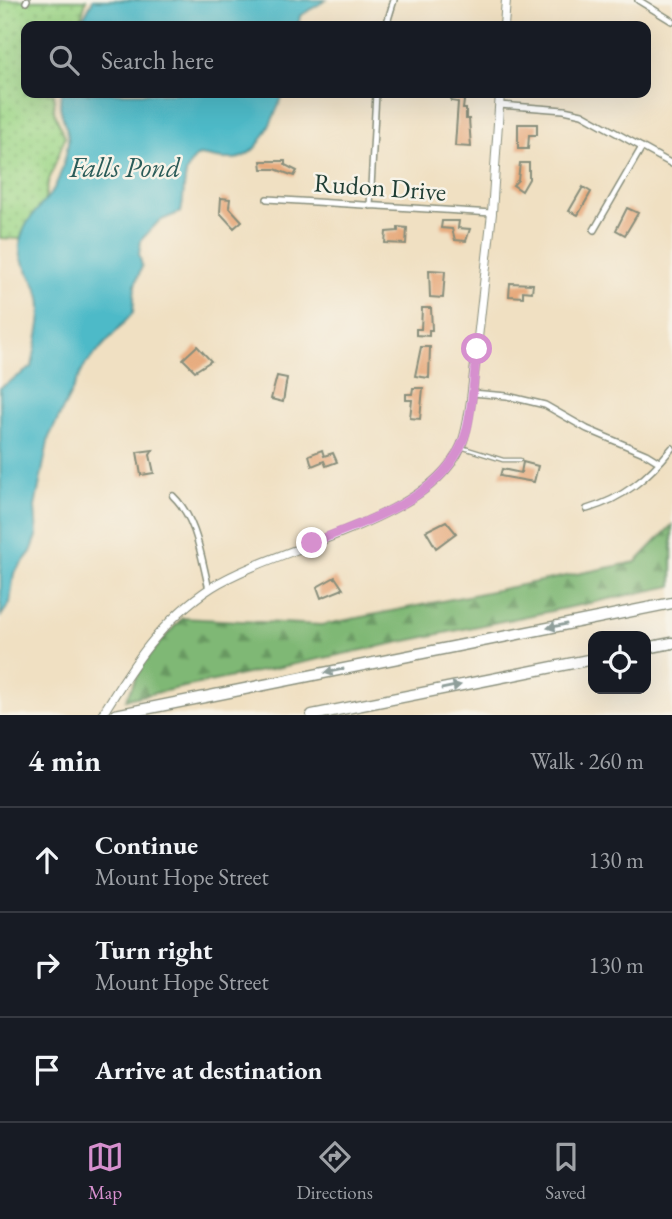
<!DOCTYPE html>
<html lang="en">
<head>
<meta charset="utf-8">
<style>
  :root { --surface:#171b24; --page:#20242c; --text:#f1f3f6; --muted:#9ea1a6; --line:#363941; --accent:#d690ce }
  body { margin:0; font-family:"EB Garamond",serif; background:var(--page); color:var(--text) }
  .controls { position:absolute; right:21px; bottom:21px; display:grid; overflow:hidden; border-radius:14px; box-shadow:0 7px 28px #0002 }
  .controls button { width:63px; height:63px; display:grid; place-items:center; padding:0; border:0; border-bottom:2px solid var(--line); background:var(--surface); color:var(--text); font:35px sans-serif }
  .stop { position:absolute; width:21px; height:21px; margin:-16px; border:5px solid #d690ce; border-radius:50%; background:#fff }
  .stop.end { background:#d690ce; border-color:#fff; box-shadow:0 2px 7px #0008 }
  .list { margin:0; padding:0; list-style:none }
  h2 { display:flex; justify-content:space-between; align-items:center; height:91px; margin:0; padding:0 28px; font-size:30px }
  h2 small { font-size:23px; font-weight:400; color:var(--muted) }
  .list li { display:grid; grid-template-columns:46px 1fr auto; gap:21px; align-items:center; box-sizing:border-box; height:105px; padding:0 28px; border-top:2px solid var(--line) }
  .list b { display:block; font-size:26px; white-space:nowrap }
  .list p { margin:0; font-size:23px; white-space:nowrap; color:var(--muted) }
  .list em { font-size:23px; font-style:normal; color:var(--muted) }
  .icon { flex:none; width:38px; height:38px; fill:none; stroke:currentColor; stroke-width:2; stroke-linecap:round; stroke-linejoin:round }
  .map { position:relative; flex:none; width:672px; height:715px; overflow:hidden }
  .search { position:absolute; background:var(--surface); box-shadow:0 7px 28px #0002; left:21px; right:21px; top:21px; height:77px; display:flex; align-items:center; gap:18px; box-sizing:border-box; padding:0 24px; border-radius:14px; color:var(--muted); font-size:26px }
  .sheet { height:406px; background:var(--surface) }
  nav { display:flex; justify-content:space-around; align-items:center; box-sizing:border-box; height:98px; border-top:2px solid var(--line); background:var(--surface); font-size:19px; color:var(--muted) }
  nav a { display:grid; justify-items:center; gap:4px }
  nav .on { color:var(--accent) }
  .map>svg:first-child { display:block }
  .forest { fill:url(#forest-firs); stroke:#4f7a54; stroke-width:2 }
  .park { fill:url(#park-dots); stroke:#5f8a5e; stroke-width:2 }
  .water { fill:#4ebac8; stroke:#367c7e; stroke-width:2 }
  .building { fill:#e7ab7e }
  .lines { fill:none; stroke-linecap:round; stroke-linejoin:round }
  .lane-casing { stroke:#888e7b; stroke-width:5 }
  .street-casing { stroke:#888e7b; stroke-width:8 }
  .secondary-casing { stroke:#888e7b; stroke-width:10 }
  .highway-casing { stroke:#888e7b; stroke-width:13 }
  .lane { stroke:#fff; stroke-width:2.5 }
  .street { stroke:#fff; stroke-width:5 }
  .secondary { stroke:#fff; stroke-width:8 }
  .highway { stroke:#fff; stroke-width:10 }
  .oneway { fill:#8f9e9a }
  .route { stroke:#d690ce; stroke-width:9 }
  .labels { text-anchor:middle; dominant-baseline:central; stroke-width:5; stroke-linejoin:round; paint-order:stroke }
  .street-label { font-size:26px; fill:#1f3d34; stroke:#f7f3e8 }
  .water-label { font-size:28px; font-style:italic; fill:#2b5c59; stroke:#f7f3e8 }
</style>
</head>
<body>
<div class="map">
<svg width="672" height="715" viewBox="0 0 672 715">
  <defs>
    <pattern id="forest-firs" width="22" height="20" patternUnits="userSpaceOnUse" patternTransform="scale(1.75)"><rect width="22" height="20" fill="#7fb875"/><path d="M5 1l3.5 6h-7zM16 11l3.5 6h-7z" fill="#679761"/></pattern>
    <pattern id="park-dots" width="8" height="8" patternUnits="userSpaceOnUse" patternTransform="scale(1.75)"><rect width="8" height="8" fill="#9fd789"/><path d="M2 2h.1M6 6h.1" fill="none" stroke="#88b977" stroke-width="1.8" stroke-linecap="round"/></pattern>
  </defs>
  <rect width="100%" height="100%" fill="#f7f3e8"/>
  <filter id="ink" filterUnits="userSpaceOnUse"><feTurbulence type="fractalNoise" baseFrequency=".0143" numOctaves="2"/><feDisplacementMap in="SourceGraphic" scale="14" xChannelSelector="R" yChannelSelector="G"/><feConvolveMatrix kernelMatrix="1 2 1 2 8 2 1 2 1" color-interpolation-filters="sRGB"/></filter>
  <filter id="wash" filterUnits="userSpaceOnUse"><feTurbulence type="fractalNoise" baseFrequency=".00686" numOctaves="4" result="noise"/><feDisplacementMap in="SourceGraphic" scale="28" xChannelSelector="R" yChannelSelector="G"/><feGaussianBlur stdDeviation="1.57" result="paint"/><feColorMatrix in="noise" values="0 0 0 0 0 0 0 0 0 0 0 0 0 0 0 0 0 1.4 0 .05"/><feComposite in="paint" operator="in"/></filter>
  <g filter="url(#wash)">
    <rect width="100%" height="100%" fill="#f0e0c2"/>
    <path class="forest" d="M672,525V586L126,699L145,660L182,618L322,625L636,562Z"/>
    <path class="park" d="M0,0H86L79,26H26V93H54V112L65,137L48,183L37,240L0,238Z"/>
    <path class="water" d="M93,0H326L300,16L298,26H79Z
      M62,93H284C274,114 261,159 232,159C221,160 210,156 199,155C180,168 186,191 181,212L159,221L141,240L139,254L142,266L135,285L133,313L85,365L49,437L35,507L37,536L31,552L14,573L10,603L1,616L0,388L32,367C35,345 44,320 40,298C36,277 18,266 20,244C22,221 41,208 53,190C60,178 66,158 68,144C71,126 55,113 62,93Z"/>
    <g id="blocks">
      <path class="building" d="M452,93H465L463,109H466V119H469L471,147L455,146L458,102L451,101Z
        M518,124H537V135H529L528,149H518Z
        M261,161H285V165L297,171L294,176L275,169H262Z
        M520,163H529V179L522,191L513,185L518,180Z
        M583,187L591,192L578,215L569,211Z
        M221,198L230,199L229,207L242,221L234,228L220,213Z
        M627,208L638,213L625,235L616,230Z
        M442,221H459L458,228L470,229L466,241L455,240L452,229L441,228Z
        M398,227L407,228L406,244L385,243L386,232L398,231Z
        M429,270L445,271L443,298L430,297Z
        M510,283L533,284L532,292L523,291V297L509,296Z
        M422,308H431L432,330H429V336L416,335V329H421Z
        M197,346L211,361L195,371L183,359Z
        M421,347H430L429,378L415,376Z
        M277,376L287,378L283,402L271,399Z
        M413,388H423L420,419L410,418L412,400H406V394H412Z
        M153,450L150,455L154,473L141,475L137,452Z
        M322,450L324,456L333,453L337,462L326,466L324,461L312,466L309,455Z
        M523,462L538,466L534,482L500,476L502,469L521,473Z
        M446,521L456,533L436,548L426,531Z
        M335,577L343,589L321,598L317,587Z"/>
    </g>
  </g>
  <g filter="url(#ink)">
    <use href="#blocks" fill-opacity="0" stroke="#888e7b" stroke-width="2"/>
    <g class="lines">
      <g class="lane-casing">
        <path id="lane" d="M464,448L503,460H520"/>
      </g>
      <g class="street-casing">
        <path id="street" d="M638,0L672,21
          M26,2L27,0
          M386,26L394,0
          M499,105L564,110L582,114L672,164
          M267,199L492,213
          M370,206L376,93
          M594,230L642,147
          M472,393L507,396L545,405L587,429L646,454L659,462
          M173,496C197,519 201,557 209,589
          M587,509C624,498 648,478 672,448"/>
      </g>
      <g class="secondary-casing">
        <path id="secondary" d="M504,26L506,0
          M102,715C132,666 162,619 212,587C279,545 428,522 461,446C467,431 469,415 471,400L492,213L500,93"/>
      </g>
      <g class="highway-casing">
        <path id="highway" d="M646,648L672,643
          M115,715L672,603
          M312,715L593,659"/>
      </g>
      <use href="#lane" class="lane"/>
      <use href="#street" class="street"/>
      <use href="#secondary" class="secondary"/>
      <use href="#highway" class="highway"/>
    </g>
    <defs><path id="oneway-solid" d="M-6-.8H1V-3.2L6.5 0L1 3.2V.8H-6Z" transform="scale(1.75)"/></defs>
    <g class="oneway">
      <use href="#oneway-solid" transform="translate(557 626) rotate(169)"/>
      <use href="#oneway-solid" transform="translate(334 671) rotate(169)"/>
      <use href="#oneway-solid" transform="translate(451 687) rotate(-11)"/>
    </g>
  </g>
  <g class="lines" filter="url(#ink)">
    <path class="route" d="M312,543C369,519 449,498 467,429C473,403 474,375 477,349"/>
  </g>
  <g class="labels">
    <g class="street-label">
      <text transform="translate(380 187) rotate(4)">Rudon Drive</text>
    </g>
    <g class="water-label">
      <text x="125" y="167">Falls Pond</text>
    </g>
  </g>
</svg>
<div class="controls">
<button><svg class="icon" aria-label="locate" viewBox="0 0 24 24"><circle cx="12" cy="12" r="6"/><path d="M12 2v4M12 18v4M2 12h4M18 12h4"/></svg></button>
</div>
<div class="stop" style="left:477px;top:349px"></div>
<div class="stop end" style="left:312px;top:543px"></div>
<div class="search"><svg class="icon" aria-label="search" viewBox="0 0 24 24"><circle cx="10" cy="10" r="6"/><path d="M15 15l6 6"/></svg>Search here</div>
</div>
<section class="sheet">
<h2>4 min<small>Walk · 260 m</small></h2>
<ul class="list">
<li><svg class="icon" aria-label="ahead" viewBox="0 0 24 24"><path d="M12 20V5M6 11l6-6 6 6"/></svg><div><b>Continue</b><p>Mount Hope Street</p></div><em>130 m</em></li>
<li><svg class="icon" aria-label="right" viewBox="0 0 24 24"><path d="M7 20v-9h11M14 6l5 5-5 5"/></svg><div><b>Turn right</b><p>Mount Hope Street</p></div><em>130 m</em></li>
<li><svg class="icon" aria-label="arrive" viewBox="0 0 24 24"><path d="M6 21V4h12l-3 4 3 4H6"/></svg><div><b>Arrive at destination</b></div></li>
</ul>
</section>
<nav>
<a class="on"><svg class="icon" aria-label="map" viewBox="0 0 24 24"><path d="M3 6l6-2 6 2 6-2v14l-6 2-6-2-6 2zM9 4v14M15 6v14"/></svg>Map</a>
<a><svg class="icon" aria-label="directions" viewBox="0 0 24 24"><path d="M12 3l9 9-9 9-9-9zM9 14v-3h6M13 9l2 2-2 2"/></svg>Directions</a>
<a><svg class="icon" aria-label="saved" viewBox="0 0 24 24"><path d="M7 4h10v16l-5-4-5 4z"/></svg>Saved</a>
</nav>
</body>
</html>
